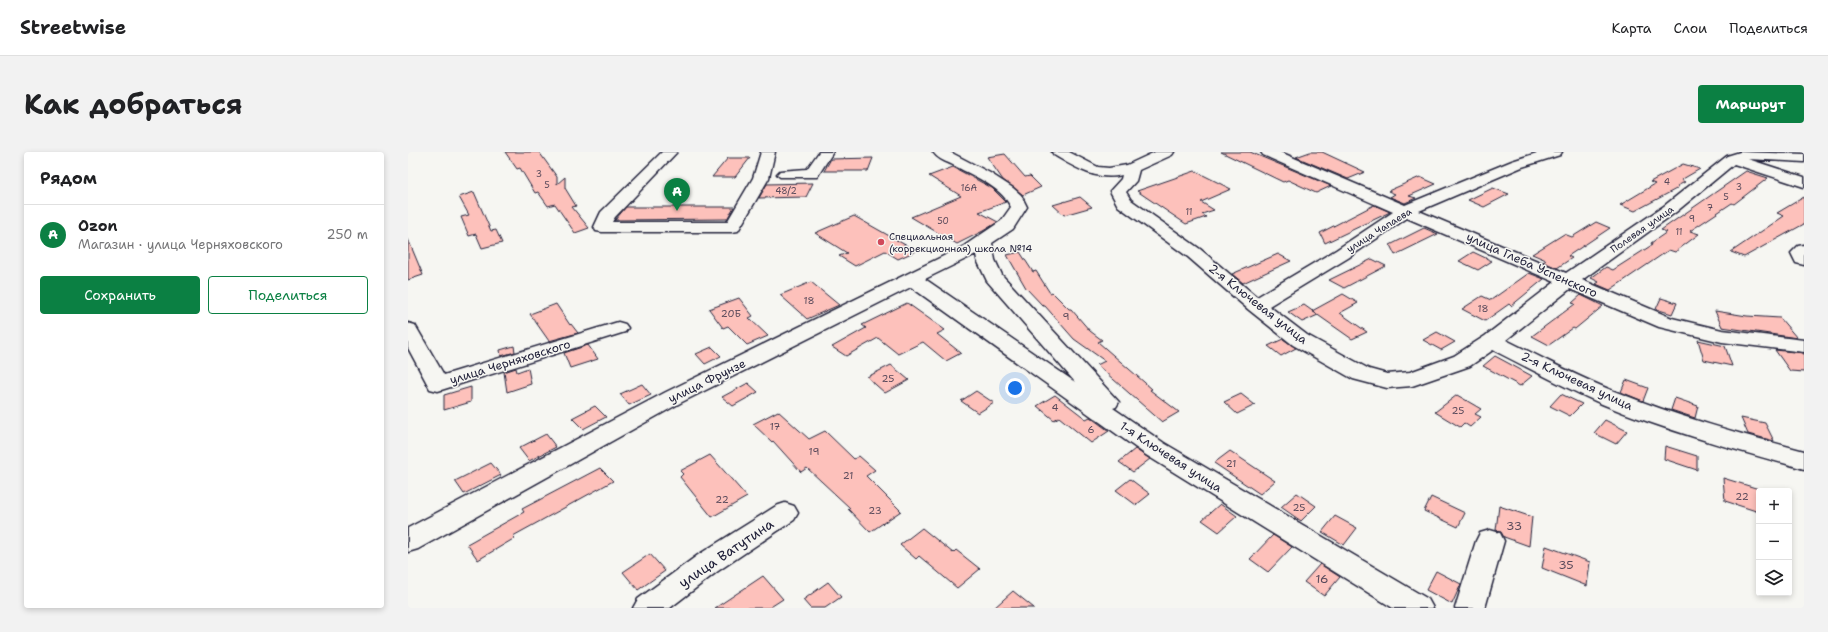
<!DOCTYPE html>
<html lang="ru">
<head>
<meta charset="utf-8">
<style>
  :root { --surface:#fff; --page:#f2f2f2; --text:#202124; --muted:#757577; --line:#e0e0e0; --accent:#0b8043 }
  body { margin:0; font-family:"Shantell Sans",sans-serif; background:var(--page); color:var(--text) }
  .controls { position:absolute; right:12px; bottom:12px; display:grid; overflow:hidden; border-radius:4px; box-shadow:0 2px 6px #0003 }
  .controls button { width:36px; height:36px; display:grid; place-items:center; padding:0; border:0; border-bottom:1px solid var(--line); background:var(--surface); color:var(--text); font:20px sans-serif }
  .you { position:absolute; left:607px; top:236px; width:14px; height:14px; margin:-10px; border:3px solid #fff; border-radius:50%; background:#1a73e8; box-shadow:0 0 0 6px #1a73e833 }
  .badge { display:grid; place-items:center; width:26px; height:26px; border-radius:50%; background:var(--accent); color:#fff; font-size:13px; font-weight:700 }
  .pin { position:absolute; translate:-50% -33px; filter:drop-shadow(0 1px 2px #0008) }
  .pin::after { content:''; position:absolute; top:21px; width:14px; height:12px; background:inherit; clip-path:polygon(0 0,100% 0,50% 100%) }
  .list { margin:0; padding:0; list-style:none }
  h2 { display:flex; justify-content:space-between; align-items:center; height:52px; margin:0; padding:0 16px; font-size:17px }
  h2 small { font-size:13px; font-weight:400; color:var(--muted) }
  .list li { display:grid; grid-template-columns:26px 1fr auto; gap:12px; align-items:center; box-sizing:border-box; height:60px; padding:0 16px; border-top:1px solid var(--line) }
  .list b { display:block; font-size:15px; white-space:nowrap }
  .list p { margin:0; font-size:13px; white-space:nowrap; color:var(--muted) }
  .list em { font-size:13px; font-style:normal; color:var(--muted) }
  .actions { display:flex; gap:8px; padding:12px 16px }
  .actions a { flex:1; padding:9px 0; border:1px solid var(--accent); border-radius:4px; text-align:center; font-size:14px; color:var(--accent) }
  .actions .main { background:var(--accent); color:#fff }
  .icon { flex:none; width:22px; height:22px; fill:none; stroke:currentColor; stroke-width:2; stroke-linecap:round; stroke-linejoin:round }
  .map { position:relative; flex:none; width:1396px; height:456px; overflow:hidden; border-radius:4px }
  header { display:flex; align-items:center; gap:24px; box-sizing:border-box; height:56px; padding:0 20px; background:var(--surface); border-bottom:1px solid var(--line) }
  header strong { font-size:19px }
  nav { display:flex; gap:22px; margin-inline-start:auto; font-size:14px }
  .intro { display:flex; align-items:center; justify-content:space-between; box-sizing:border-box; height:96px; padding:0 24px }
  h1 { margin:0; font-size:28px }
  .button { padding:10px 18px; border-radius:4px; background:var(--accent); color:#fff; font-size:14px; font-weight:700 }
  main { display:flex; gap:24px; padding:0 24px }
  aside { flex:1; background:var(--surface); border-radius:4px; box-shadow:0 2px 6px #0003 }
  .map>svg:first-child { display:block }
  .building { fill:#fdc1bb; stroke:#22223b }
  .lines { fill:none; stroke-linecap:round; stroke-linejoin:round }
  .minor-casing { stroke:#22223b; stroke-width:3 }
  .minor { fill:#f6f6f2; fill-rule:evenodd }
  .poi-dot { fill:#d1495b; stroke:#f6f6f2; stroke-width:1.5 }
  .labels { text-anchor:middle; dominant-baseline:central; stroke-width:3; stroke-linejoin:round; paint-order:stroke }
  .far-number-label { font-size:9px; fill:#594a5b }
  .far-street-label { font-size:10px; fill:#22223b; stroke:#f6f6f2 }
  .far-poi-label { font-size:10px; fill:#22223b; stroke:#f6f6f2; text-anchor:start }
  .number-label { font-size:10px; fill:#594a5b }
  .street-label { font-size:12px; fill:#22223b; stroke:#f6f6f2 }
  .near-number-label { font-size:12px; fill:#594a5b }
  .near-street-label { font-size:14px; fill:#22223b; stroke:#f6f6f2 }
</style>
</head>
<body>
<header>
<strong>Streetwise</strong>
<nav><a>Карта</a><a>Слои</a><a>Поделиться</a></nav>
</header>
<div class="intro"><h1>Как добраться</h1><a class="button">Маршрут</a></div>
<main>
<aside>
<h2>Рядом<small></small></h2>
<ul class="list">
<li><span class="badge">A</span><div><b>Ozon</b><p>Магазин · улица Черняховского</p></div><em>250 m</em></li>
</ul>
<div class="actions"><a class="main">Сохранить</a><a>Поделиться</a></div>
</aside>
<div class="map">
<svg width="1396" height="456" viewBox="0 0 1396 456">
  <rect width="100%" height="100%" fill="#f6f6f2"/>
  <filter id="ink" filterUnits="userSpaceOnUse"><feTurbulence type="fractalNoise" baseFrequency=".025" numOctaves="2"/><feDisplacementMap in="SourceGraphic" scale="8" xChannelSelector="R" yChannelSelector="G"/><feConvolveMatrix kernelMatrix="1 2 1 2 8 2 1 2 1" color-interpolation-filters="sRGB"/></filter>
  <g filter="url(#ink)">
    <path class="building" d="M97,0H131L149,25V32L157,25V36L168,54L164,55L181,76L167,81L147,52L140,54L130,40L127,41L112,16L109,17Z
      M813,0H842L923,34L908,41L880,28L875,30Z
      M902,0H914L957,20L940,27L888,5Z
      M597,2L617,25L622,24L633,35L615,43L595,28L579,5Z
      M320,6H342L327,25H304Z
      M465,6L460,19H416L423,7Z
      M1275,12L1292,17L1273,28L1277,30L1269,34L1270,36L1227,59L1212,53L1247,32L1242,30Z
      M545,15L584,36L598,50L571,60L590,70L575,79L549,92L503,65L553,44L521,24Z
      M787,19L823,37L793,50L806,58L794,62L798,65L778,72L729,39Z
      M1338,19L1360,26L1326,52L1324,51L1282,79L1291,82L1267,100L1261,98L1202,138L1188,132L1191,130L1183,126L1198,115L1205,118L1244,93L1243,91L1259,80L1253,78Z
      M1012,25L1028,32L1001,44L1008,46L997,51L982,45L987,42L980,39Z
      M405,31L398,45L351,46L359,32Z
      M1085,36L1101,42L1076,55L1060,48Z
      M66,40L83,79L88,78L94,91L74,96L68,82L61,84L53,65L61,63L51,45Z
      M672,45L684,55L656,63L645,53Z
      M1396,45V72L1336,105L1323,100L1376,64L1369,61Z
      M966,53L982,60L917,91L912,81Z
      M218,55H326L319,67L207,68Z
      M446,64L508,99L490,107L477,99L447,114L431,104L439,101L407,81Z
      M1188,70L1202,76L1160,104L1164,106L1149,116L1135,110L1138,108L1124,102L1156,82L1164,85Z
      M1016,76L1030,82L987,103L982,93Z
      M0,87L15,123L0,128Z
      M612,100L625,120L628,119L642,141L644,140L661,157H663L682,179L694,188L690,190L744,237L742,238L771,260L754,270L689,213L697,209L666,187L637,154H635L618,136L599,103Z
      M1065,100L1084,109L1070,118L1051,109Z
      M870,102L883,109L835,131L824,122Z
      M964,107L978,114L936,136L921,128Z
      M1121,121L1136,127L1103,154L1101,152L1077,169L1054,157L1074,144L1083,148Z
      M403,130L431,153L399,167L372,143Z
      M935,142L950,151L932,161L959,180L944,187L904,159Z
      M1173,143L1195,154L1167,177L1165,176L1141,193L1124,184L1167,152L1164,151Z
      M331,146L345,164L341,166L360,184L339,193L320,174L315,176L301,157Z
      M1253,146L1269,151L1264,162L1248,157Z
      M499,151L537,178L529,182L553,201L538,209L515,190L490,202L470,186L438,204L424,195L458,176L454,173Z
      M148,152L162,173L163,172L170,181L141,189L122,162Z
      M896,153L910,163L894,170L880,160Z
      M1307,159L1339,164L1372,166L1389,186L1314,175Z
      M1029,180L1047,190L1033,198L1015,188Z
      M875,187L888,196L873,204L860,194Z
      M1290,188L1317,194L1324,214L1296,208Z
      M180,193L190,207L162,216L156,201Z
      M106,194L107,200L93,204L92,198Z
      M304,195L313,204L297,212L288,202Z
      M1367,198L1396,201V220L1382,219Z
      M1087,204L1124,224L1112,234L1075,214Z
      M483,213L501,228L477,241L459,225Z
      M108,216L109,220L120,216L123,232L99,240L96,220Z
      M1218,228L1240,236L1235,249L1213,240Z
      M340,231L350,240L325,254L314,245Z
      M234,232L243,243L221,253L212,242Z
      M63,235V250L36,258V243Z
      M568,239L586,251L570,261L553,249Z
      M833,242L847,253L829,262L816,250Z
      M1153,242L1174,252L1162,264L1142,254Z
      M647,243L678,267L682,265L701,279L683,291L651,265L646,268L629,254Z
      M1049,243L1073,257L1067,262L1073,265L1062,275L1056,271L1052,275L1027,260Z
      M1267,246L1290,254L1287,266L1263,258Z
      M187,254L198,265L175,277L164,266Z
      M370,259L401,287L417,279L446,307L451,304L467,318L458,324L493,359L462,380L440,357L442,356L399,316L393,320L365,289L364,290L345,272Z
      M1333,266L1357,271L1366,289L1340,282Z
      M1197,268L1219,279L1208,292L1186,281Z
      M138,282L148,295L121,309L111,296Z
      M1257,294L1289,304V318L1256,307Z
      M727,297L742,307L725,320L711,310Z
      M822,299L867,329L852,342L806,311Z
      M302,303L339,345L304,365L272,325L275,322L272,319Z
      M83,311L93,323L56,342L47,329Z
      M192,316L205,329L105,384L107,386L70,408L59,392L116,360L114,357Z
      M1315,326L1351,337V360L1317,349Z
      M722,327L742,342L728,353L708,338Z
      M889,341L908,354L893,369L873,355Z
      M1023,345L1057,361L1050,375L1016,359Z
      M812,352L829,364L811,380L794,368Z
      M1091,354L1124,365L1121,394L1096,385L1093,380L1088,378Z
      M927,364L949,376L936,393L914,380Z
      M514,376L545,401L548,398L572,417L549,436L511,404L508,407L492,393Z
      M865,383L884,395L860,420L842,407Z
      M1138,394L1182,410L1179,434L1134,416Z
      M242,402L257,419L230,438L215,420Z
      M912,412L932,425L916,444L896,430Z
      M1028,419L1053,432L1044,452L1018,438Z
      M355,424L375,447L361,456H307Z
      M420,430L433,445L417,456H402L395,448Z
      M605,439L626,456H586Z"/>
    <g class="lines">
      <g class="minor-casing">
        <path id="minor" d="M254,0H269L207,65L204,70H319L345,26L353,0H367L361,26L330,79L324,80H194L188,79L186,75L193,60Z
          M411,0H425L409,25H372L369,22L372,19L399,17Z
          M525,0H542L582,21L605,36L613,43L619,55L605,77L584,91L587,108L594,123L711,250L708,255L705,256L756,291L1020,447L1025,456H985L738,303L503,135L274,250L10,397L0,400V376L258,240L556,94L593,69L603,55C592,33 563,23 543,12C536,9 529,6 525,0ZM568,102L569,108L579,129L667,230L517,127Z
          M644,0H661L690,15L701,16L719,13L747,0H766L764,3L731,18L728,29L718,40L723,48L792,97L849,145L928,98L985,60L855,3L853,0H872L997,53L1104,9L1132,0H1154L1152,3L1114,15L1011,59L1158,121L1256,54L1319,4L1332,0L1396,2V10L1340,7L1396,25V35L1326,12L1268,60L1174,128L1264,166L1314,178L1396,188V200L1314,190L1251,175L1162,137L1098,188C1135,206 1172,226 1211,241C1271,265 1333,282 1396,299V317C1328,298 1259,279 1194,252C1157,236 1121,216 1085,198L1062,214L1004,234L979,236L945,227L885,193L841,158L780,105L710,54L702,39L713,27L714,23C688,29 668,16 646,3ZM999,66L1147,130L1077,184L1046,204L1002,220L979,222L961,217L899,183L861,154L940,106Z
          M1396,93V113L1388,111L1383,101L1390,94Z
          M210,170L217,172L220,176L217,180L30,239L22,237L0,196V171L7,173L36,223Z
          M377,351L386,354L390,361L386,368L310,419L262,456H225L230,447L290,403L368,354Z
          M1082,378L1092,381L1096,389L1077,456H1047L1068,389L1072,381Z"/>
      </g>
      <use href="#minor" class="minor"/>
    </g>
  </g>
  <circle class="poi-dot" cx="473" cy="90" r="4"/>
  <g class="labels">
    <g class="far-number-label">
      <text x="131" y="22">3</text>
      <text x="1259" y="30">4</text>
      <text x="139" y="33">5</text>
      <text x="1331" y="35">3</text>
      <text x="561" y="36">16А</text>
      <text x="378" y="39">48/2</text>
      <text x="1318" y="45">5</text>
      <text x="1302" y="56">7</text>
      <text x="781" y="60">11</text>
      <text x="1284" y="67">9</text>
      <text x="535" y="69">50</text>
      <text x="1271" y="80">11</text>
    </g>
    <g class="far-street-label">
      <text transform="translate(1234 77) rotate(-35)">Полевая улица</text>
      <text transform="translate(971 78) rotate(-32)">улица Чапаева</text>
    </g>
    <g class="far-poi-label">
      <text x="481" y="84">Специальная<tspan x="481" dy="12">(коррекционная) школа №14</tspan></text>
    </g>
    <g class="number-label">
      <text x="401" y="148">18</text>
      <text x="1075" y="156">18</text>
      <text x="323" y="161">20Б</text>
      <text x="658" y="164">9</text>
      <text x="480" y="226">25</text>
      <text x="647" y="255">4</text>
      <text x="1050" y="258">25</text>
      <text x="367" y="274">17</text>
      <text x="683" y="277">6</text>
      <text x="406" y="299">19</text>
      <text x="823" y="311">21</text>
      <text x="440" y="323">21</text>
      <text x="1334" y="344">22</text>
      <text x="314" y="347">22</text>
      <text x="891" y="355">25</text>
      <text x="467" y="358">23</text>
    </g>
    <g class="street-label">
      <text transform="translate(1124 113) rotate(24)">улица Глеба Успенского</text>
      <text transform="translate(850 152) rotate(38)">2-я Ключевая улица</text>
      <text transform="translate(102 210) rotate(-17)">улица Черняховского</text>
      <text transform="translate(299 229) rotate(-26)">улица Фрунзе</text>
      <text transform="translate(1169 229) rotate(25)">2-я Ключевая улица</text>
      <text transform="translate(763 305) rotate(33)">1-я Ключевая улица</text>
    </g>
    <g class="near-number-label">
      <text x="1106" y="374">33</text>
      <text x="1158" y="413">35</text>
      <text x="914" y="427">16</text>
    </g>
    <g class="near-street-label">
      <text transform="translate(318 401) rotate(-34)">улица Ватутина</text>
    </g>
  </g>
</svg>
<div class="controls">
<button>+</button>
<button>−</button>
<button><svg class="icon" aria-label="layers" viewBox="0 0 24 24"><path d="M12 4l9 5-9 5-9-5zM3 14l9 5 9-5"/></svg></button>
</div>
<div class="you"></div>
<div class="pin badge" style="left:269px;top:59px">A</div>
</div>
</main>
</body>
</html>
